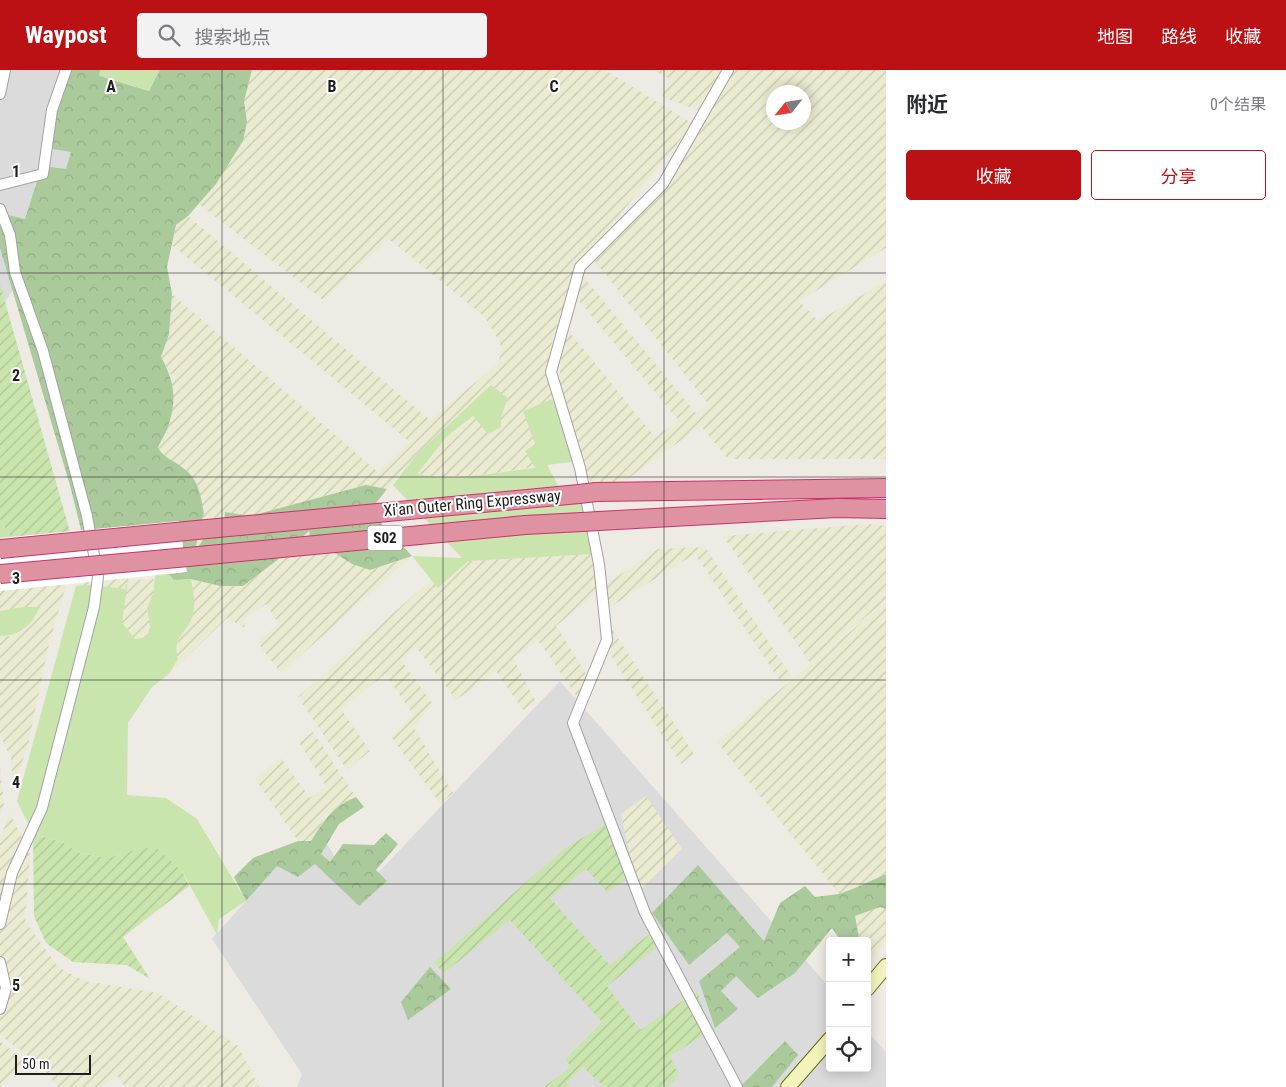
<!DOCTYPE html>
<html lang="zh">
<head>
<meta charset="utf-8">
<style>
  :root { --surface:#fff; --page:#f2f2f3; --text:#2b2b33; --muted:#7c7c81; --line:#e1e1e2; --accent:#bb1014 }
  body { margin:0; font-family:"Roboto Condensed","Noto Sans SC",sans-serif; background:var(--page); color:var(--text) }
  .controls { position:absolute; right:15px; bottom:15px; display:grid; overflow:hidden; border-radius:5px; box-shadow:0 2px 12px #0003 }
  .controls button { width:45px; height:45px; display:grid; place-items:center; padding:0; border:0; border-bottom:1px solid var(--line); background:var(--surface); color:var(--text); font:25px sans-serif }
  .compass { position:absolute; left:766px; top:15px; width:45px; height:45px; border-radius:50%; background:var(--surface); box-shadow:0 2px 12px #0003; rotate:240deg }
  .scale { position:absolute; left:15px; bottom:12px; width:76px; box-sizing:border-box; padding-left:5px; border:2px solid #1e1e1e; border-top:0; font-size:14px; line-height:18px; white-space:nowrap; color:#1e1e1e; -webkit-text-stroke:4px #fff; paint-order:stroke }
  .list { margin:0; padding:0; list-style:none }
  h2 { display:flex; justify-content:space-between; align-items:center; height:65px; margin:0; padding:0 20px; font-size:21px }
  h2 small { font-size:16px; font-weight:400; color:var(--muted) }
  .actions { display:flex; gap:10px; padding:15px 20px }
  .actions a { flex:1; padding:11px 0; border:1px solid var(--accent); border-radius:5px; text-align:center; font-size:18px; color:var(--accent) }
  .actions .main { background:var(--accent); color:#fff }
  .icon { flex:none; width:28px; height:28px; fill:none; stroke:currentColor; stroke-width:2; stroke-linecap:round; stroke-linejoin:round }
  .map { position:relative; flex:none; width:886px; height:1017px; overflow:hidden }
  header { display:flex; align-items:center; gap:30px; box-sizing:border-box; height:70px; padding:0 25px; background:var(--accent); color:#fff }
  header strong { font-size:24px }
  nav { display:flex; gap:28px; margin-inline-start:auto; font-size:18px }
  .search { width:350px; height:45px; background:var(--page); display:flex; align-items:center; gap:12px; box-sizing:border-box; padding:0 18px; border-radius:5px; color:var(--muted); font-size:19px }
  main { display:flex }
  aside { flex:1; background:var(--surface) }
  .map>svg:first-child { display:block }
  .residential { fill:#dcdbdb }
  .farmland { fill:url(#farmland-furrows); fill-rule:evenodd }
  .grass { fill:#cae4ae }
  .forest { fill:url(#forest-crowns) }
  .garden { fill:url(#garden-furrows) }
  .pier { fill:#fff }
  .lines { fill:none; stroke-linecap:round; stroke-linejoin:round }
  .street-casing { stroke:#a2a2a2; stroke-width:12 }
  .secondary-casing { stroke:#646c0d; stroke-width:16 }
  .highway-casing { stroke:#cb326a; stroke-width:20 }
  .street { stroke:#fff; stroke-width:10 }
  .secondary { stroke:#f3f4bc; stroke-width:14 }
  .highway { stroke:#df92a2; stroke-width:18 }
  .highway-bridge-casing { stroke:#cb326a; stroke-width:20; stroke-linecap:butt }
  .highway-bridge { stroke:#df92a2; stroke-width:18 }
  .grid { fill:none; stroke:#1e1e1e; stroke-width:1; stroke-opacity:0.55 }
  .labels { text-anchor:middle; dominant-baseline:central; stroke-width:4; stroke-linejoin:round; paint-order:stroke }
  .shield { fill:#fff; stroke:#626262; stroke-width:1 }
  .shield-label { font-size:15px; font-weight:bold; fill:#1e1e1e }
  .street-label { font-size:16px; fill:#1e1e1e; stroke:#fff }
  .grid-label { font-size:16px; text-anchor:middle; font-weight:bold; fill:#1e1e1e; stroke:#fff; stroke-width:4; stroke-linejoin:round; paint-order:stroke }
</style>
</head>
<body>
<header>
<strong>Waypost</strong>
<div class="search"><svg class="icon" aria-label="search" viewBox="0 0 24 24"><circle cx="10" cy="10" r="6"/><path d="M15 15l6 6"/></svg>搜索地点</div>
<nav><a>地图</a><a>路线</a><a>收藏</a></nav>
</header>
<main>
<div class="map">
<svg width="886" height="1017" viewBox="0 0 886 1017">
  <defs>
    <pattern id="farmland-furrows" width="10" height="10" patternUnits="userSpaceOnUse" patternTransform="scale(1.25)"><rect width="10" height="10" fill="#eaebd1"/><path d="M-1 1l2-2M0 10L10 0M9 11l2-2" fill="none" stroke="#c8c9b3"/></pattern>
    <pattern id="forest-crowns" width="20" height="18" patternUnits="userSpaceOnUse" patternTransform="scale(1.25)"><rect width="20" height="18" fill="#abca9c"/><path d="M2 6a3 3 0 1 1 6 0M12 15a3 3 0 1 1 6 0" fill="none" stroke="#93ad86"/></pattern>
    <pattern id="garden-furrows" width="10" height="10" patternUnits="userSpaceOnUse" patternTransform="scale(1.25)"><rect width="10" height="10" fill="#cae4ae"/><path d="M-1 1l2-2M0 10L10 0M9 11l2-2" fill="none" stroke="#adc395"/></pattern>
  </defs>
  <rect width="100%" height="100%" fill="#eeeae4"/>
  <path class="residential" d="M0,0H113L53,159L3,235H0Z
    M560,611L830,918V998H867V961L886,982V1017H297L302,1004L212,869L315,753L357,825Z"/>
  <path class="farmland" d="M252,0H605L693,54L579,195L551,275L552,329L523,341L535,374L536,397L473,406L431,407L417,404L447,366L473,346L501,347L508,328L491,315L416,385L387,419L366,415L250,446L225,442L224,454L193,493L202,447L204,444L184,398L164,388L158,379L169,355L172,306L161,287L169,264L172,224L378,402L410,372L172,175L176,155L188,146L430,350L499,293L501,275L485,247L389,169L323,230L199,134L216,114L247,52L244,31Z
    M653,0H724L701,41L662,27L670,9Z
    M732,0H886V178L799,231L818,251L886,211V389H728L701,356L598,430L558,332L563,254L655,367L679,351L575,226L582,205L696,343L708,334L591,186L678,89ZM774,22H804V52H774Z
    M869,454L886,456V530L810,593L723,466Z
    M309,461L330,480L352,494L370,500L412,486L281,603L257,572L279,554L266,534L244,549L245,558L227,548L169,604L178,589L175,579L182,562L190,552L194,523L191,509L220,516H243L276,491Z
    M129,469L128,510L154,509L153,523L147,538L150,557L147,567L134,569L122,553L76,516L82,493Z
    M705,477L792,607L782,614L695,484L605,540L602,517L658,479Z
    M75,484L48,578L28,675L13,718L11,688L0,665V566H12L40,538L0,541V488Z
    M593,484L597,522L556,556L588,607L578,628L538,570L513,588L536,632L523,640L496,601L456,630L416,577L401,590L432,633L414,658L453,723L440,733L391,667L413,644L385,604L341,639L370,681L347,700L298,627L431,510L438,517L468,491Z
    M886,532V804L839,824L717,672Z
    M608,553L694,684L681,694L607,580Z
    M313,662L356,727L344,733L326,746L311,771H298L255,709L281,688L310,728L326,716L299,672Z
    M0,697L4,736L0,746Z
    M646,726L682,779L638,822L621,744Z
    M10,743L30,785L25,851L58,897L84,911L158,923L238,976L259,1017H125L117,1006L101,1017H58L40,995L0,965V769Z
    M880,837L886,839V872L867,893V871H856L859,868L854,846Z
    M0,971L25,990L1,1017H0Z"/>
  <path class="grass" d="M100,0H160L150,21L99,6Z
    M491,315L508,328L501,347V357L488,364L473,346L447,366L417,404C455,412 497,402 535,398L525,381L535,374L523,341L552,329L579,391L547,395L564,426L586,405L593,484L468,491L438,518L412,486L462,488L393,415L416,385Z
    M0,449L25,491L0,488Z
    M157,492L174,510L191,509C193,520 196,532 193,544C189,563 171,565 178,589L169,604L152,617L128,653L127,725L166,728L197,749L246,831L219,849L217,865L182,801L140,778L108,788L79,783L62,772L33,764L17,731L76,516L92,515L125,519L128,510L122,553L135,569L147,567L150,557L147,538L153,523Z
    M23,537H40C31,555 21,566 0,566V541Z"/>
  <path class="forest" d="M68,0H100L99,6L149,21L160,0H252L244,31L247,52L243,71L216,114L188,146L176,155L167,197L172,224L169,264L161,287C174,310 177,328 169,354C167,362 161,370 158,378C165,389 174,390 183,398C199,409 201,427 204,444L202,448L193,490L203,469L224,454L225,442L250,446L366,415L387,419L376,433L379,451L412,486L370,500L352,494L330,480L314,478L309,461L276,491L243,516H220L191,509L174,510L157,492L82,464L71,419L0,178V143L25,149L42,96L66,99L71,82L46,78Z
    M356,727L364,737L339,754L321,784L330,792L343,774L374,775L386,763L398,774L376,800L387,811L359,836L315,794L298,807L277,796L246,831L234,807L253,788L298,771H311C325,749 332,737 356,727Z
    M698,795L764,871L780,833L805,816L815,827L839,824L855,818L886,804V839L880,837L855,846L859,868L856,871H841L832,858L795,903L758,928L736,906L721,921L738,939L715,958L699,911L740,877L727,863L689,895L652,843Z
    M430,897L451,919L408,950L401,932Z
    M785,971L798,985L772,1017H740Z"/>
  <path class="garden" d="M0,214L72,469L25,491L0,449Z
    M607,753L626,810L607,822L586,799L550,828L610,895L656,859L665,871L607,916L640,960L697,921L710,961L670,986L679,1006L668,1017H604L583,997L566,1013L569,1017H544L571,997L565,989L602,952L510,850L444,903L434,893L564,779Z
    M33,764L62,772L79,783L108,788L140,778H156L182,801L189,816L123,867L150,909L127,895L73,892L46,873L34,846Z"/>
  <path class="pier" d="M179,451L187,502L0,521V468Z"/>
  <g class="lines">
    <g class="street-casing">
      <path id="street" d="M728,0L663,114L580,197L551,302L580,398L599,494L607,570L573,653L645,843L737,1017
        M0,24L5,0
        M0,115L43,104L52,40L66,0
        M0,139L10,165L15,202L43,281L87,446L98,507L94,537L42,738L12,803L0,854
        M0,892L6,918L0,939"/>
    </g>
    <g class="secondary-casing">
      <path id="secondary" d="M867,919L886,896
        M788,1017L830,969"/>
    </g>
    <g class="highway-casing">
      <path id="highway" d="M596,422L886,418
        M599,451L837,438L886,439
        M186,461L579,424
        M188,487L525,455L582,452"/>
    </g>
    <use href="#street" class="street"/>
    <use href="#secondary" class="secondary"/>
    <use href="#highway" class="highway"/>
    <g class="highway-bridge-casing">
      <path id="highway-bridge" d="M579,424L596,422
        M582,452L599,451
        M0,479L186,461
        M0,504L188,487"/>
    </g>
    <use href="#highway-bridge" class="highway-bridge"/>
  </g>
  <path class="grid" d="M222,0V1017M443,0V1017M664,0V1017M0,203H886M0,407H886M0,610H886M0,814H886"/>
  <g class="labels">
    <rect class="shield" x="367.5" y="455.5" width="35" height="25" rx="4"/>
    <g class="shield-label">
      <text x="385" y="468">S02</text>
    </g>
    <g class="street-label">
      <text transform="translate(472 433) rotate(-5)">Xi'an Outer Ring Expressway</text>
    </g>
  </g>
  <g class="grid-label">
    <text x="111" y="22">A</text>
    <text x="332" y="22">B</text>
    <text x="554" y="22">C</text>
    <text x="16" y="107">1</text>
    <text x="16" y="311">2</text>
    <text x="16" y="514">3</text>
    <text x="16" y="718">4</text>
    <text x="16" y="921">5</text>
  </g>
</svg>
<div class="controls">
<button>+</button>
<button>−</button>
<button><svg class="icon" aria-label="locate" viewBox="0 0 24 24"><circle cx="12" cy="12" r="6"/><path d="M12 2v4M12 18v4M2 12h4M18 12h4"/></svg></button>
</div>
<svg class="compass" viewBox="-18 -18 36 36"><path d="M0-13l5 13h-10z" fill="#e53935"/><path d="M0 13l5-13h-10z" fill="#7c7c81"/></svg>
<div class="scale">50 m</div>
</div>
<aside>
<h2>附近<small>0个结果</small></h2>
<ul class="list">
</ul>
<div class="actions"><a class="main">收藏</a><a>分享</a></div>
</aside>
</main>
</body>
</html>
